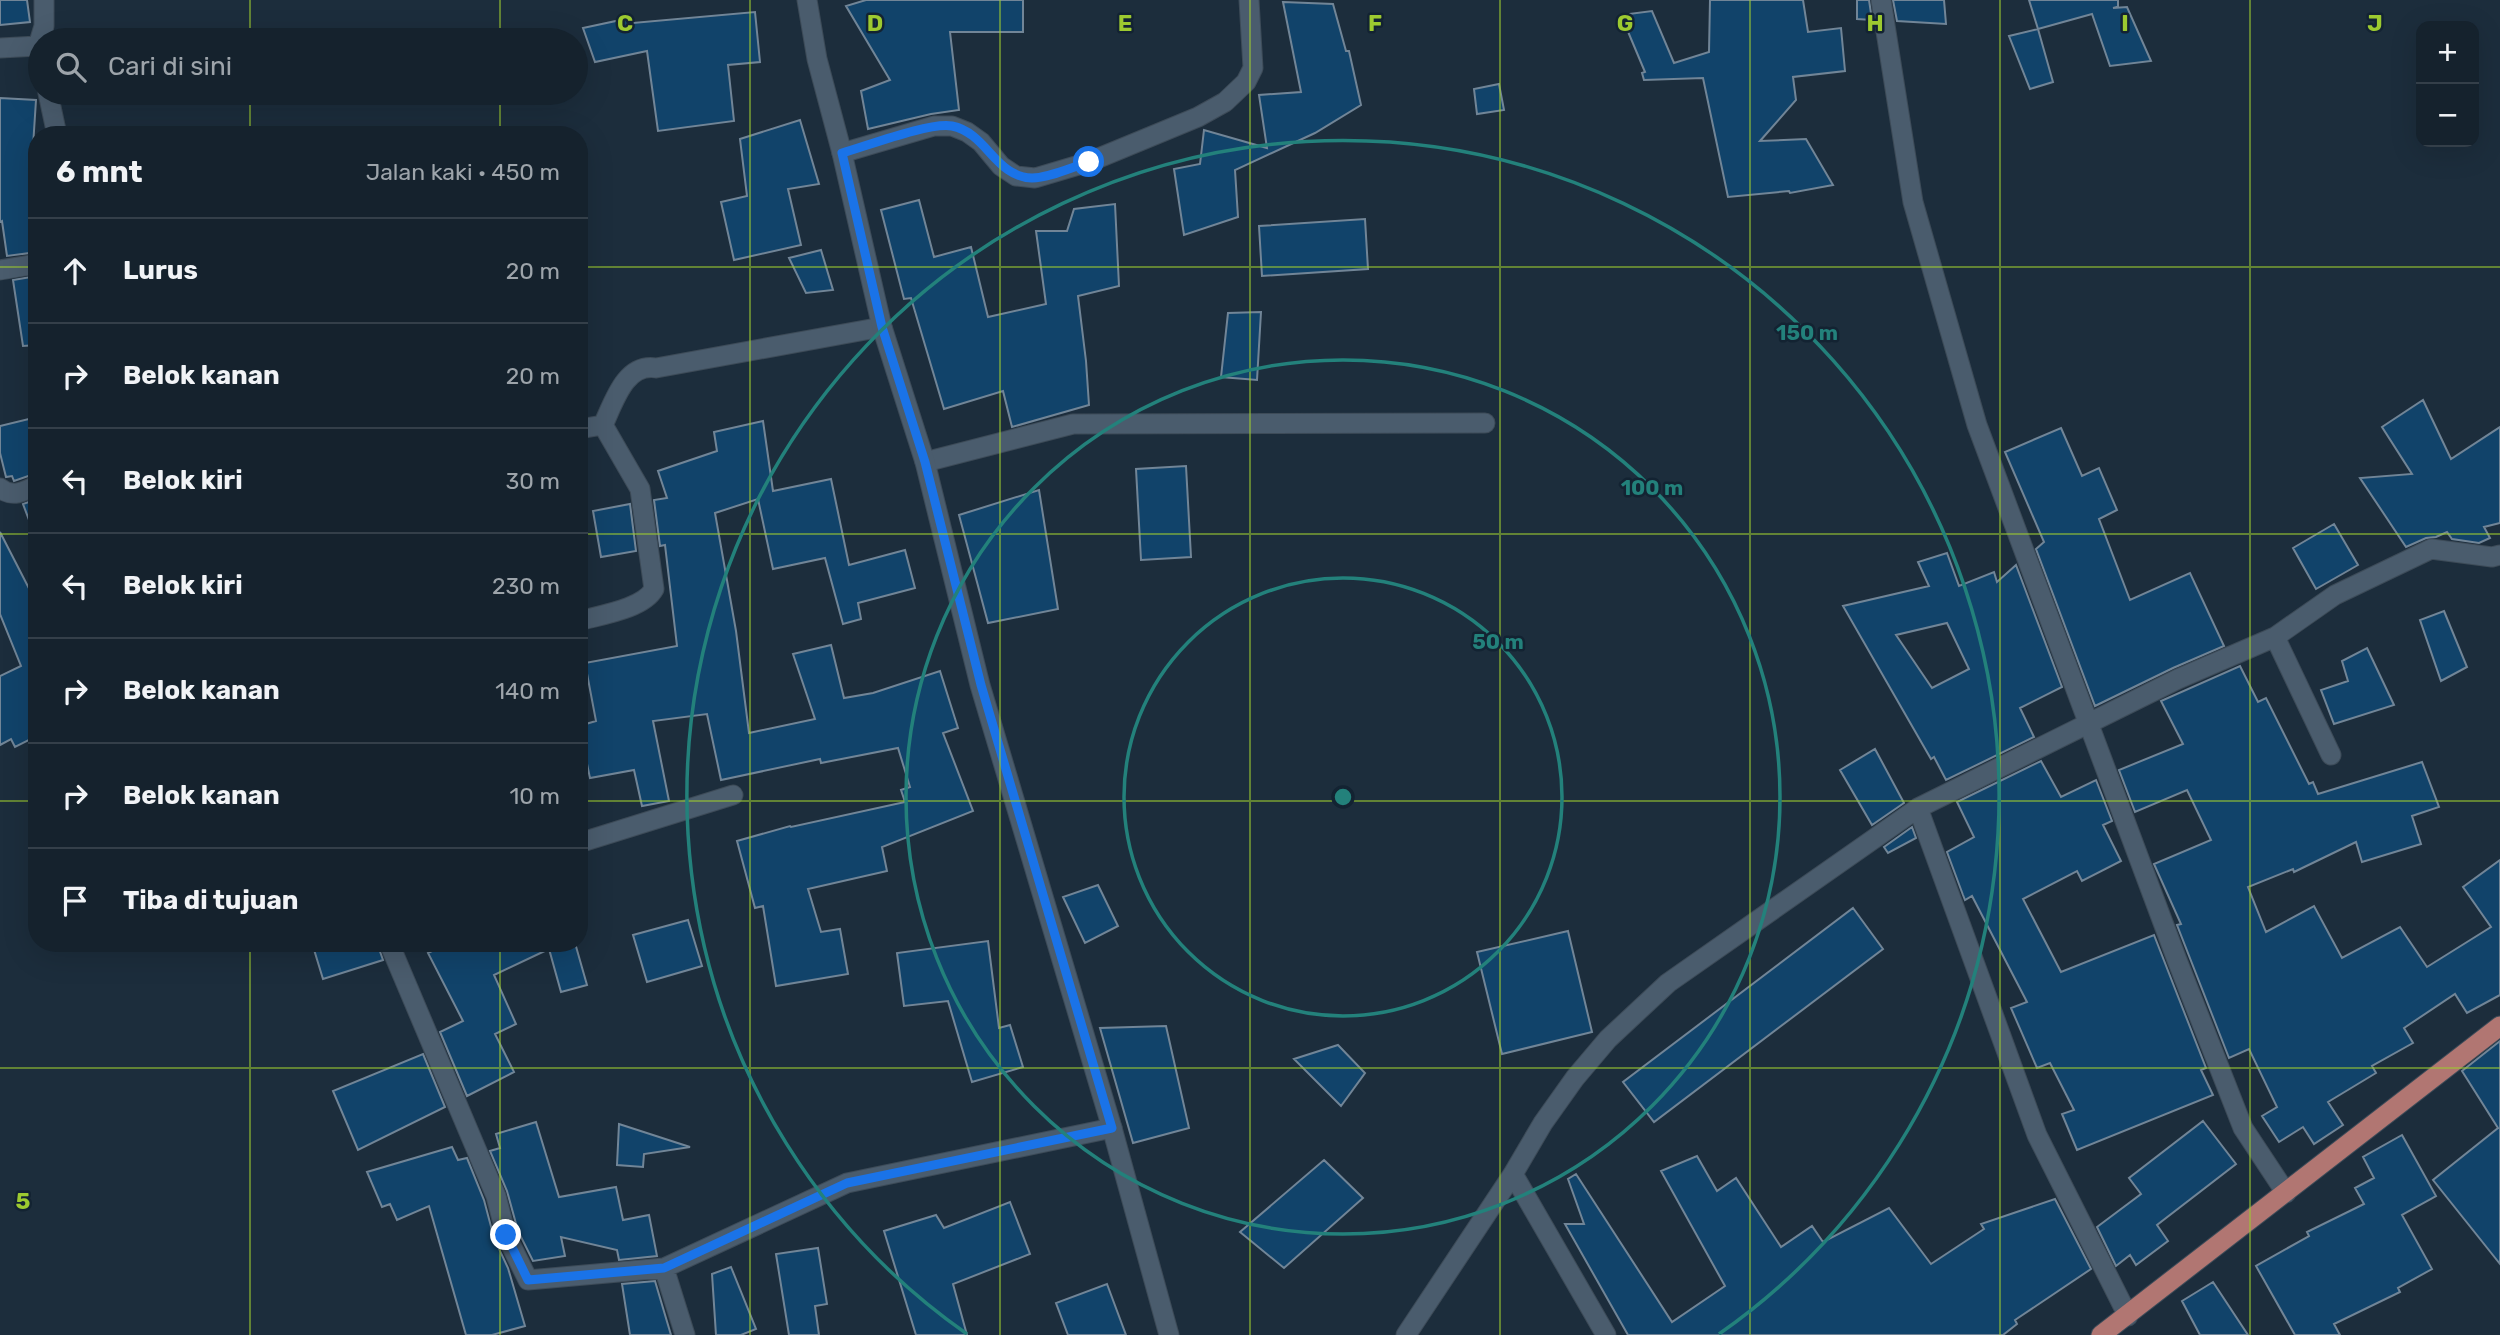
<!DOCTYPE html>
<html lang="id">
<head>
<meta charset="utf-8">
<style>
  :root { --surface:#15222d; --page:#222f39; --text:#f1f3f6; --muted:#9da4aa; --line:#343f49 }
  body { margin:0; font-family:Rubik,sans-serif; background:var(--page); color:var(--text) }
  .controls { position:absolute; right:21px; top:21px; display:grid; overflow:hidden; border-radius:14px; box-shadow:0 7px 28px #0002 }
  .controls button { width:63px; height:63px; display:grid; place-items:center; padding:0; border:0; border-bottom:2px solid var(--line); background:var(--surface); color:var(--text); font:35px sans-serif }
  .stop { position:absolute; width:21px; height:21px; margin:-16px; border:5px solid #1a73e8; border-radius:50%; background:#fff }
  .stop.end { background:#1a73e8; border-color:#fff; box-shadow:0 2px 7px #0008 }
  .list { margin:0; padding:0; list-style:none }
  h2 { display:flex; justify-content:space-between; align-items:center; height:91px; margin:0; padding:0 28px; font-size:30px }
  h2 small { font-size:23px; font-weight:400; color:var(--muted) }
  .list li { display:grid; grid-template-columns:46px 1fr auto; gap:21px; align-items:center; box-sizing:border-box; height:105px; padding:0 28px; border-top:2px solid var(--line) }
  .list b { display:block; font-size:26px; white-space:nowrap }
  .list em { font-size:23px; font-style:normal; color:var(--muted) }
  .icon { flex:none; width:38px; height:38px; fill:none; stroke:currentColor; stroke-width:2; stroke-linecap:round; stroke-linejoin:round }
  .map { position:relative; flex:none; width:2500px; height:1335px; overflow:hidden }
  .search { position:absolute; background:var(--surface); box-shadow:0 7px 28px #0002; left:28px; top:28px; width:560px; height:77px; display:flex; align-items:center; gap:18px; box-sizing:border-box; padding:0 24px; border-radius:38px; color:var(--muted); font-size:26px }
  .panel { position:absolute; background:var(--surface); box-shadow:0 7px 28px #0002; left:28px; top:126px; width:560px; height:826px; border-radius:28px }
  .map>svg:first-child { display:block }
  .building { fill:#11436a; stroke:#718597; stroke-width:2; fill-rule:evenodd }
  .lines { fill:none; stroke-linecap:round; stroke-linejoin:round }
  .minor-casing { stroke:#3d4b58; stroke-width:21 }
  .tertiary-casing { stroke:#3d4b58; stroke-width:21 }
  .primary-casing { stroke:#3d4b58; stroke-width:21 }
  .minor { stroke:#4a5c6d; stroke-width:19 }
  .tertiary { stroke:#4a5c6d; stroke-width:19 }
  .primary { stroke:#b17672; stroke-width:19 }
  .route { stroke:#1a73e8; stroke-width:9 }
  .grid { fill:none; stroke:#9dca30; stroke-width:2; stroke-opacity:0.55 }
  .ring { fill:none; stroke:#23817b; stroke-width:3.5 }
  .grid-label { font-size:23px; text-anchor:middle; font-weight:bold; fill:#9dca30; stroke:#132332; stroke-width:5; stroke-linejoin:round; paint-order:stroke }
  .centre { fill:#23817b; stroke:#132332; stroke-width:3.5 }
  .ring-label { font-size:21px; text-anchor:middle; font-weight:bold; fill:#23817b; stroke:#132332; stroke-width:5; stroke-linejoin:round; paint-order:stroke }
</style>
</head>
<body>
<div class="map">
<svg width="2500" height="1335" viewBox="0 0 2500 1335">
  <rect width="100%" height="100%" fill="#1c2d3c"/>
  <path class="building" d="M0,0H27L30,22L0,25Z
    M866,0H1023V32H950L959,110L931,114L868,129L861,91L890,80L846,6Z
    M1710,0H1803L1808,32L1841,28L1845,71L1793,77L1796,100L1760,141L1806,139L1833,185L1790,193L1789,191L1728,197L1703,78L1644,80L1642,73L1645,72L1621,15L1652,11L1674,63L1709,52Z
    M1857,0H1869L1872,20L1857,19Z
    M1893,0H1944L1946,24L1897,21Z
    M2029,0H2118V7L2113,8L2127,7L2151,61L2110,66L2092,14L2038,29Z
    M1283,2L1333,4L1346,51H1349L1361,105L1315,133L1235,170L1238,217L1184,235L1174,169L1200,164L1204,130L1267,148L1259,95L1301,92Z
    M755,12L760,62L728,65L734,121L658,131L647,51L595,62L583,28L630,18L633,23Z
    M2038,29L2053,82L2030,89L2009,36Z
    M1499,84L1504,110L1477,114L1474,89Z
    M0,98L36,100L32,162L37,182V252L7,256L2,221L0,222Z
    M800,120L819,184L788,189L801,245L734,260L721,202L747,196L740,139Z
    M919,200L934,257L971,247L988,317L1046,304L1036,231H1067L1074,209L1115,204L1119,286L1078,296L1086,361L1089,405L1012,427L1003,391L944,409L911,298L904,299L881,210Z
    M1365,219L1368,269L1262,276L1259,226Z
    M821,250L833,290L806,293L789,258Z
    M37,276V345L23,346L13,280Z
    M1261,312L1257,380L1221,377L1228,313Z
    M2423,400L2451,459L2500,427V523L2484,527L2490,538L2479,543L2452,539L2447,532L2436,537L2426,538L2406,547L2360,478L2412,474L2382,427Z
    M37,417V473L14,481L12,476L6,477L0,453V426Z
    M763,421L773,491L831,479L849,565L905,550L915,588L858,603L861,619L843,624L825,558L773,569L758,499L715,513L736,631L749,733L815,719L793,654L831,645L844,698L873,693L940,671L958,728L943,733L973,811L882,847L887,871L808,889L821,932L840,929L848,974L776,986L763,906L755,908L737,841L790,826L791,827L905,802L901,790L910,787L898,748L821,763L820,759L721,780L707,714L653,721L669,801L642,806L634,770L590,778L579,726L596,721L585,663L677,646L665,545L660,546L654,500L667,498L658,471L717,451L714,432Z
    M2061,428L2082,476L2099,468L2117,510L2099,519L2130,600L2190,573L2224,646L2173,668L2095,706L2036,549L2044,542L2005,452Z
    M1186,466L1191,557L1141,560L1136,469Z
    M1039,490L1058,609L988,623L959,515Z
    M37,499V536H35L23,504Z
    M630,504L636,551L601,557L593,511Z
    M2334,524L2358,565L2316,589L2293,548Z
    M0,532L37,604V736L15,747L11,739L0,745V676L21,666L0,614Z
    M1947,553L1959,586L1994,572L1997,582L2016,565L2062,687L2020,708L2034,737L1946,780L1934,757L1931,759L1843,606L1929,586L1918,562ZM1947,623L1969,669L1932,688L1896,635Z
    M2444,611L2467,667L2441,681L2420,620Z
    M2367,648L2394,705L2334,724L2321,690L2348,681L2342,661Z
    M2240,666L2258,702L2266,698L2309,784L2313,782L2318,794L2422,762L2439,807L2412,816L2421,844L2362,862L2356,842L2294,872L2293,869L2248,887L2266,932L2314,906L2342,958L2400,927L2427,967L2491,927L2463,887L2500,860V995L2467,1013L2455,994L2404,1028L2413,1043L2372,1066L2376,1073L2328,1102L2343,1125L2314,1144L2303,1127L2279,1142L2262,1116L2277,1107L2249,1049L2229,1058L2177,925L2181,924L2154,864L2211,840L2187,790L2135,812L2119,770L2183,744L2161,701Z
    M1875,749L1904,803L1872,825L1840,770Z
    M2041,761L2061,797L2096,780L2112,821L2103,825L2121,861L2082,881L2077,871L2023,899L2061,972L2154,935L2206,1068L2201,1070L2213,1095L2077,1150L2062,1114L2074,1110L2050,1063L2037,1068L2011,1008L2027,1002L1972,896L1965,900L1963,895L1947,852L1974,837L1957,802Z
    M1912,827L1916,838L1888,853L1884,847Z
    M1098,885L1118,926L1085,943L1063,897Z
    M1853,908L1883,949L1654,1122L1623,1082Z
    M688,920L702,966L647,982L633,935Z
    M1568,931L1592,1032L1502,1054L1477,952Z
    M988,941L999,1028L1010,1025L1023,1067L972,1082L948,1001L904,1006L897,953Z
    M312,943H377L383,960L323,979Z
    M448,943H575L587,985L561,992L549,949L494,975L516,1024L495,1034L514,1072L467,1096L440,1032L463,1021L428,953Z
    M1166,1026L1189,1128L1133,1143L1100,1028Z
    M2500,1041V1264L2433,1180L2498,1128L2462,1071Z
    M1338,1045L1365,1073L1341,1106L1294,1059Z
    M423,1054L445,1107L358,1150L333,1091Z
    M2203,1121L2236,1164L2157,1225L2168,1241L2136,1265L2130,1255L2116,1266L2097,1227L2141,1194L2129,1178Z
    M536,1122L559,1197L616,1187L623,1220L649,1215L657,1256L619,1260L617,1250L561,1237L565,1256L533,1261L518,1231L507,1191L490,1151L500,1148L496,1134Z
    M619,1124L690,1147L644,1154L643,1167L617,1165Z
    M2402,1135L2436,1196L2402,1215L2432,1269L2398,1288L2400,1292L2334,1324L2340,1335H2295L2256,1266L2309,1236L2307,1232L2364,1204L2355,1188L2374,1178L2363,1157Z
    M452,1147L458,1160L467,1158L484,1200L494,1238L508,1268L525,1326L492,1335H466L429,1206L397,1220L390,1204L382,1207L367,1172Z
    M1697,1156L1717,1191L1736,1178L1781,1247L1812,1226L1823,1242L1889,1208L1931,1264L1984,1229L1981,1224L2055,1199L2091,1269L2015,1320L2017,1324L2003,1335H1628L1565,1224H1584L1568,1179L1576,1174L1672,1322L1725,1286L1661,1171Z
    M1324,1160L1363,1198L1284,1268L1240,1232Z
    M1010,1202L1030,1254L953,1284L967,1335H916L884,1231L936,1215L944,1228Z
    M818,1248L827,1304L815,1306L819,1335H789L776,1254Z
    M731,1267L756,1329L741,1335H716L712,1274Z
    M655,1281L671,1335H630L622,1284Z
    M2213,1282L2248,1335H2200L2182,1301Z
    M1107,1284L1126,1335H1068L1056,1303Z"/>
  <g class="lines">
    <g class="minor-casing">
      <path id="minor" d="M1881,0L1913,202L1977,425L2177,960L2243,1128L2286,1193
        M0,48L38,46
        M40,58L38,46L44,26V0
        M48,93L57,135
        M842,153L934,126H952L967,132L981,142L1001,166L1016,176L1035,178L1089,162L1198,117L1225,102L1246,82L1253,68L1249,0
        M0,270L37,264
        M579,429L603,425
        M925,462L1073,424L1485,423
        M0,488C12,498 24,492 37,485
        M579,621C600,615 643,609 654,589L640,489L603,425C614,402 625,363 656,368L882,327
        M2275,637L2331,755
        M1918,808L2037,1135L2128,1316
        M579,843L733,795
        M389,943L496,1196L506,1235L528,1280L664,1268L847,1183L1112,1128
        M1513,1174L1606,1335
        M664,1268L685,1335
        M1406,1335L1513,1174L1543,1123L1575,1078L1608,1039L1668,983L1918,808L2178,679L2275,637L2335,595L2431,549L2492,557L2500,555"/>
    </g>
    <g class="tertiary-casing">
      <path id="tertiary" d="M807,0L817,59L842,153L882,327L925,462L980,685L1112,1128L1169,1335"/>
    </g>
    <g class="primary-casing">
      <path id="primary" d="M2101,1335L2500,1026"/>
    </g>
    <use href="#minor" class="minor"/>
    <use href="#tertiary" class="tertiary"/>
    <use href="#primary" class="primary"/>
  </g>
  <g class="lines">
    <path class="route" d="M506,1235L528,1280L664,1268L847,1183L1112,1128L981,685L925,462L882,327L842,153C867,146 929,122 952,126C987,133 995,177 1032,178C1049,178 1072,167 1089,162"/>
  </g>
  <path class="grid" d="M250,0V40M500,0V40M750,0V1335M1000,0V1335M1250,0V1335M1500,0V1335M1750,0V1335M2000,0V1335M2250,0V1335M250,93V135M500,93V135M0,267H37M579,267H2500M0,534H37M579,534H2500M0,801H37M579,801H2500M250,943V1335M500,943V1335M0,1068H2500"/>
  <g class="ring">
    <circle cx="1343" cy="797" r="219"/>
    <circle cx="1343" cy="797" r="437"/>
    <path d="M967 1334A656 656 0 1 1 1719 1334"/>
  </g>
  <g class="grid-label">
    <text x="625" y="31">C</text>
    <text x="875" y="31">D</text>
    <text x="1125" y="31">E</text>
    <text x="1375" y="31">F</text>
    <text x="1625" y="31">G</text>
    <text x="1875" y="31">H</text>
    <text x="2125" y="31">I</text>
    <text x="2375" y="31">J</text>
    <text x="23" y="1209">5</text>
  </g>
  <circle cx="1343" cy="797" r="10" class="centre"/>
  <g class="ring-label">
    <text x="1807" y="340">150 m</text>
    <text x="1652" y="495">100 m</text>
    <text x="1498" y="649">50 m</text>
  </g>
</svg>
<div class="controls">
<button>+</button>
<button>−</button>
</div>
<div class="stop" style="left:1089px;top:162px"></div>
<div class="stop end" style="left:506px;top:1235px"></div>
<div class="search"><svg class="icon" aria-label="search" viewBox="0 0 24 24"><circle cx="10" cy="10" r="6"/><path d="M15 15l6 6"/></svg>Cari di sini</div>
<section class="panel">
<h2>6 mnt<small>Jalan kaki · 450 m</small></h2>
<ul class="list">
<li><svg class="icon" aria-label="ahead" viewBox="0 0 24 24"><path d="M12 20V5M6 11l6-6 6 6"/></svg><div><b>Lurus</b></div><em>20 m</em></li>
<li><svg class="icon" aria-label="right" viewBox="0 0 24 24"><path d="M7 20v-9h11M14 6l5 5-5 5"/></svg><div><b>Belok kanan</b></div><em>20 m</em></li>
<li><svg class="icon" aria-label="left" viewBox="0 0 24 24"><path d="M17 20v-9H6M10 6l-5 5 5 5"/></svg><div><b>Belok kiri</b></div><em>30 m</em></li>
<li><svg class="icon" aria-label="left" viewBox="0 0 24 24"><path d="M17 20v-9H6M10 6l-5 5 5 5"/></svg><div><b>Belok kiri</b></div><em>230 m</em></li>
<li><svg class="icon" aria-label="right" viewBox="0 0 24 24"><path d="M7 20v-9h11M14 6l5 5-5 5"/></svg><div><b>Belok kanan</b></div><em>140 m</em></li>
<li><svg class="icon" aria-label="right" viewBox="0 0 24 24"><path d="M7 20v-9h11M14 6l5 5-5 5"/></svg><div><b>Belok kanan</b></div><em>10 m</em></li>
<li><svg class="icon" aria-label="arrive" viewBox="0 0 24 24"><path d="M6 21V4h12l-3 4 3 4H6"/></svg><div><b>Tiba di tujuan</b></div></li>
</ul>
</section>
</div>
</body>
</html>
